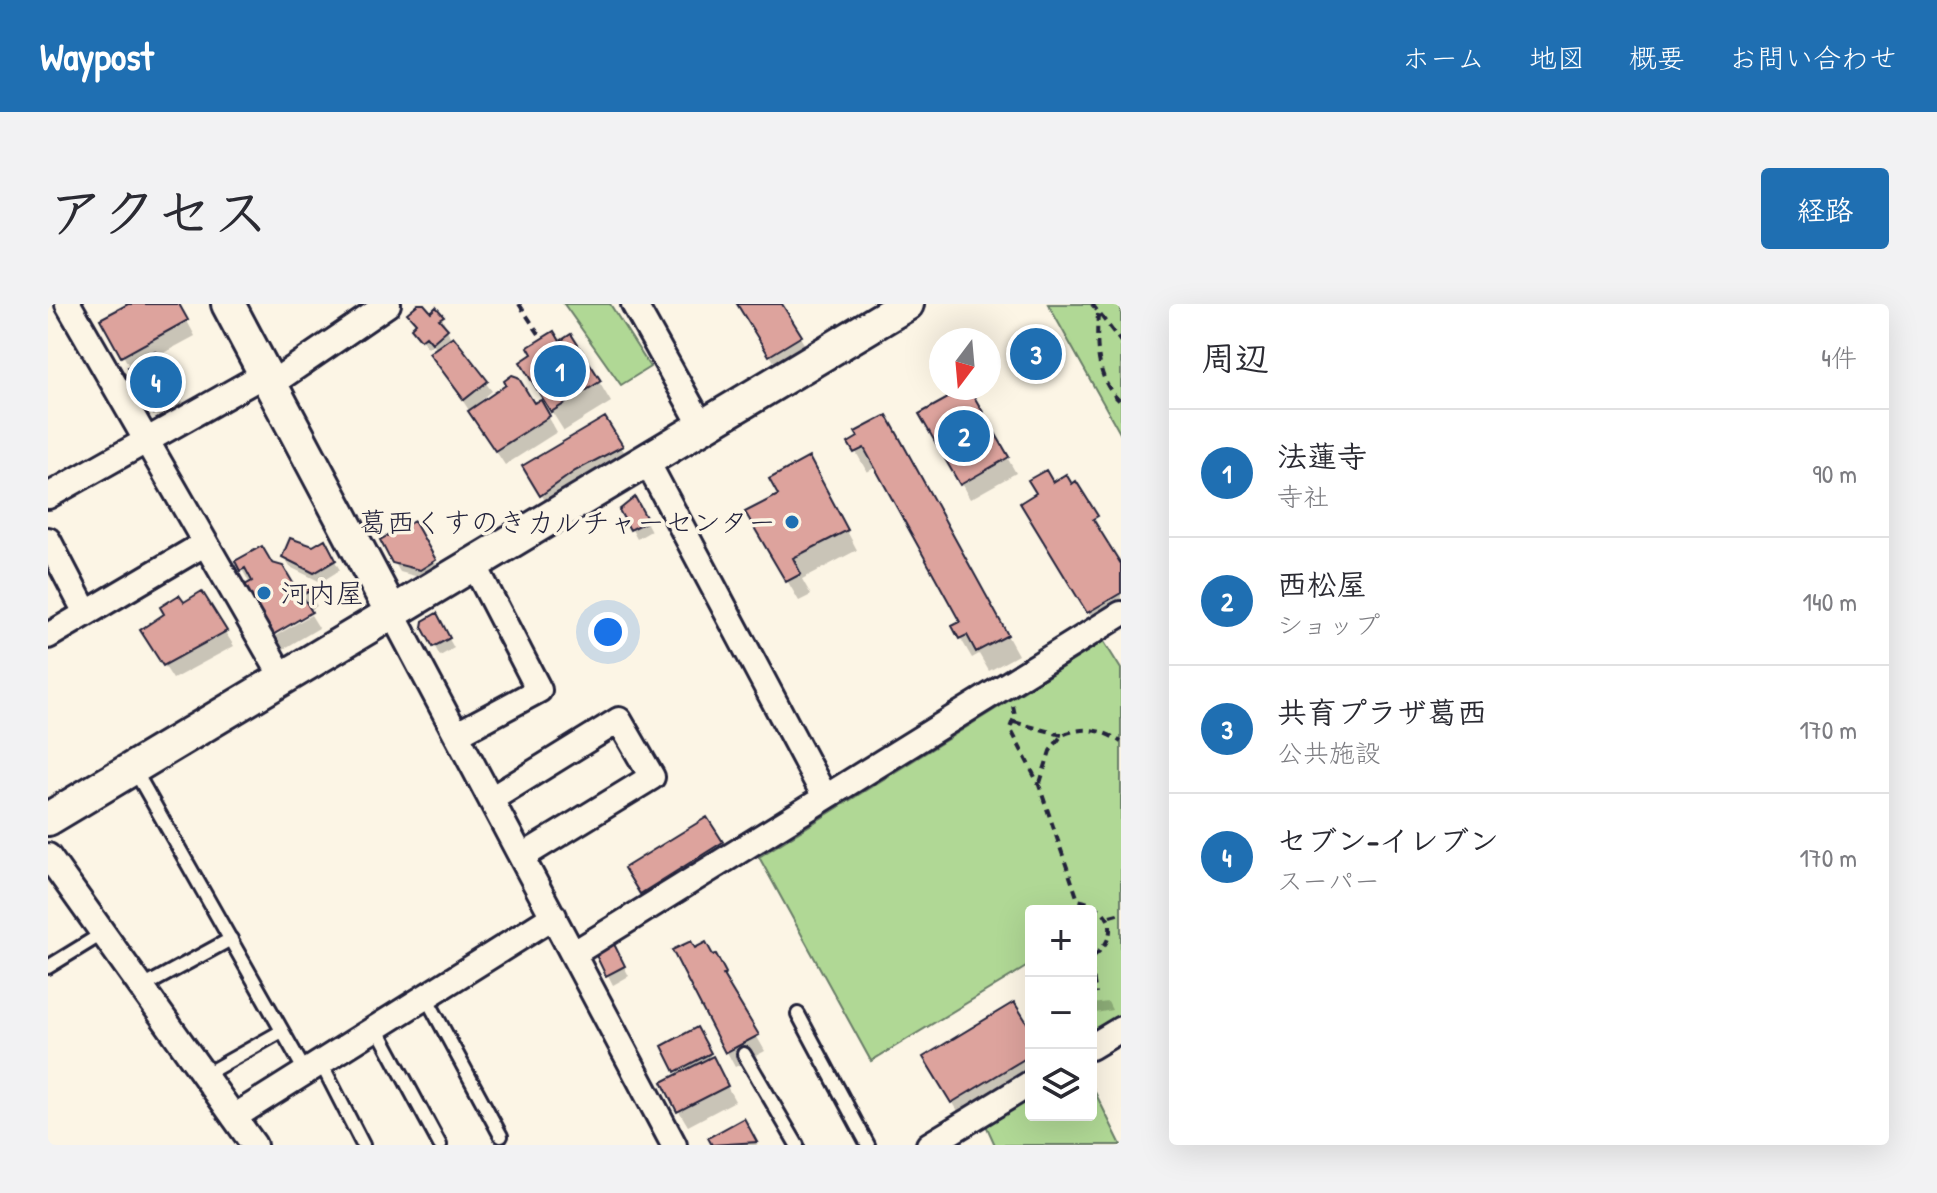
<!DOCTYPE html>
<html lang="ja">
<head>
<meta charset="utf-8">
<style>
  :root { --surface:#fff; --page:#f2f2f3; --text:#2b2b33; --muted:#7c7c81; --line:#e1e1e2; --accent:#1f6fb2 }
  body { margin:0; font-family:"Patrick Hand","Klee One",sans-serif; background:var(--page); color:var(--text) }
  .controls { position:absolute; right:24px; bottom:24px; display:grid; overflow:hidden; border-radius:8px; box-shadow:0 8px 32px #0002 }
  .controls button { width:72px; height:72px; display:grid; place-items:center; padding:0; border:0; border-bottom:2px solid var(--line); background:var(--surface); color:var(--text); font:40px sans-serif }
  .compass { position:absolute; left:881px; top:24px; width:72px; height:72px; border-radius:50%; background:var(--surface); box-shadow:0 8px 32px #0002; rotate:196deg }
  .you { position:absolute; left:560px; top:328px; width:28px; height:28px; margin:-20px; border:6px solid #fff; border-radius:50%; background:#1a73e8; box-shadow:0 0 0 12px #1a73e833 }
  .badge { display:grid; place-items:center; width:52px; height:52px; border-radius:50%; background:var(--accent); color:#fff; font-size:26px; font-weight:700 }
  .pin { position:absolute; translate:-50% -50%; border:4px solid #fff; box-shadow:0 2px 8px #0006 }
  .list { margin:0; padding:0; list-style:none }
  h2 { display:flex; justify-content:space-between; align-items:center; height:104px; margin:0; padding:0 32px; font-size:34px }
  h2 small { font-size:26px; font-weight:400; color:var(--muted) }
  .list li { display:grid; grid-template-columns:52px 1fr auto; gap:24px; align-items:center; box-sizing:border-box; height:128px; padding:0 32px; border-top:2px solid var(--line) }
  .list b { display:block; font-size:30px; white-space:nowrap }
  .list p { margin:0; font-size:26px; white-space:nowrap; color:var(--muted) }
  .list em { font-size:26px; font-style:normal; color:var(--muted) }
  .icon { flex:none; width:44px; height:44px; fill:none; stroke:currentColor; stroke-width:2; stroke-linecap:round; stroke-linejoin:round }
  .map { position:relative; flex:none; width:1073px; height:841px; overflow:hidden; border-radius:8px }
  header { display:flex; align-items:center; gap:48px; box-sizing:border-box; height:112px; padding:0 40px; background:var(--accent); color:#fff }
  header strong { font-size:38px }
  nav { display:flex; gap:44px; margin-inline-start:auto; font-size:28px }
  .intro { display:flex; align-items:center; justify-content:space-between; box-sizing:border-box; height:192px; padding:0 48px }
  h1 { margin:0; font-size:56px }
  .button { padding:20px 36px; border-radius:8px; background:var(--accent); color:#fff; font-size:28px; font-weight:700 }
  main { display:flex; gap:48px; padding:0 48px }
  aside { flex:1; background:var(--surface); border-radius:8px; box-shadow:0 8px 32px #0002 }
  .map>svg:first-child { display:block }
  .green { fill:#b0d895; stroke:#697d68; stroke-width:2 }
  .shadow { fill:#0003 }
  .building { fill:#dda39d; stroke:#22223b; stroke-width:2 }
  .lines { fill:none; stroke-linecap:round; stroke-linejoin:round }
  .lane-casing { stroke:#22223b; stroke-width:18 }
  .street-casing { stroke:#22223b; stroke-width:30 }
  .secondary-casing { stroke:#22223b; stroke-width:38 }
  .path { stroke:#22223b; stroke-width:4; stroke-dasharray:8 6; stroke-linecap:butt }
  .lane { stroke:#fcf5e5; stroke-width:12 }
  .street { stroke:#fcf5e5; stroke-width:24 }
  .secondary { stroke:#fcf5e5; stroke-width:32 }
  .poi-dot { fill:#1f6fb2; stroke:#fcf5e5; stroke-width:3 }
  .labels { text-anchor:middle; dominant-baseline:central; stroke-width:7; stroke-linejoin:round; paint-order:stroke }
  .poi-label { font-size:28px; fill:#22223b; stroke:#fcf5e5; text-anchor:end }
</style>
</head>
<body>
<header>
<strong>Waypost</strong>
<nav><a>ホーム</a><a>地図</a><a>概要</a><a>お問い合わせ</a></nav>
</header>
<div class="intro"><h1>アクセス</h1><a class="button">経路</a></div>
<main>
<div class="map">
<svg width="1073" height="841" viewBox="0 0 1073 841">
  <rect width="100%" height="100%" fill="#fcf5e5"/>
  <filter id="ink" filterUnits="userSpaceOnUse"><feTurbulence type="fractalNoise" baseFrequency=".0125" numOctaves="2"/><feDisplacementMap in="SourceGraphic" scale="16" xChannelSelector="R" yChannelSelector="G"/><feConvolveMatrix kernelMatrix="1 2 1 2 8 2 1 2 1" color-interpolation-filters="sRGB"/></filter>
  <g filter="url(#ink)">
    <path class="green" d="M516,0H562L602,63L573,81Z
      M1000,0H1073V131Z
      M1053,333L1073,365V715L1043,733V607H983V660L823,757L711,553L1050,341Z
      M1043,780L1073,841H947L937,819L983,790V811H1043Z"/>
    <path class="shadow" d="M84,0H130L147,32L108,53L138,104L113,118L55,16Z
      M373,0L383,11L388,6L394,13L403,35L444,87L429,100L431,102L486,101L492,98L509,128L457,161L390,59L389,46L385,40L380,44L365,25L369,21L362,10Z
      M691,0H732L764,53L734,71Z
      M511,40L551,78L563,98L516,127L485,78Z
      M920,85L968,169L922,195L874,111Z
      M557,115L582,158L502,205L477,163Z
      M849,133L970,351L941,367L931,350L924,354L906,323L914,319L828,163L819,168L803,139Z
      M772,176L809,246L754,275L763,291L751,297L700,209Z
      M1028,180L1073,264V315L1052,327L986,219L1005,181Z
      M586,196L603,227L589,235L574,207Z
      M365,220L392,267L378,275L352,268L334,237Z
      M276,238L292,266L273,278L242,263L236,253Z
      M190,258L223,261L247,287L256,281L269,302L261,307L202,280Z
      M135,301L177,328L186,342L125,375L103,341Z
      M263,311L271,324L232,347L224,334Z
      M388,312L406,344L392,352L376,323Z
      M658,516L682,554L602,603L579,565Z
      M657,641L717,747L687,763L679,748Z
      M565,642L581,672L565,681L549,650Z
      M1060,698L1064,706L1048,709L1044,700Z
      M648,726L687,797L640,822L631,807L632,771L616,742Z
      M983,729V777L916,817L878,754Z
      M696,817L709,841H666L663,834Z"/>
    <path class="building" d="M80,0H131L140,16L73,53L52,15Z
      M370,0H376L383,8L388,3L396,12L391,15L400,25L384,39L378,32L373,36L363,24L368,19L359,9Z
      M689,0H734L754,32L721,52Z
      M506,27L512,37L523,30L553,77L503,108L472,58L484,50L480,43Z
      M405,32L440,77L416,96L381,49Z
      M107,47L134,94L106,110L80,63Z
      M464,71L470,73L486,99L493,96L502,112L447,147L420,107L458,81L456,77Z
      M918,84H921L961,153L912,181L871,110Z
      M839,111L960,331L928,348L919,331L911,335L904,322L912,318L816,144L806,149L800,139L810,133L807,128Z
      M557,113L575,142L527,167L492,192L474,162Z
      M761,153L800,226L745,254L753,270L738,278L697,208L730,191L721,175Z
      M998,166L1005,178L1018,170L1024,180L1028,177L1050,212L1045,215L1073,260V289L1039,309L972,199L988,189L980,176Z
      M587,193L600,217L582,226L571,206Z
      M366,217L388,256L372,266L344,259L332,236Z
      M242,234L265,242L277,235L288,256L266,269L234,253Z
      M214,242L224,259L235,262L248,284L257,279L262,287L254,291L264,308L221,333L197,281L204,277L197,264L192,267L187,257Z
      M154,287L179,327L115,362L92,326L116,310L112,303L131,291L136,298Z
      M389,309L402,334L385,343L374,323L375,317Z
      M659,513L675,538L592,590L576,564Z
      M643,637L647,644L658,638L665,651L668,650L678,669L675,671L711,731L677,749L624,646Z
      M566,640L577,662L558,672L547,649Z
      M966,698L983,725V751L903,799L875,753Z
      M649,723L663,749L627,768L614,742Z
      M665,752L680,782L629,808L614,778Z
      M696,814L709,838L664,841L660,834Z"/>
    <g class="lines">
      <g class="lane-casing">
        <path id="lane" d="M86,465L258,769
          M0,663L57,628
          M95,683L183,635
          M378,693L453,832
          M750,710L820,841
          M329,724L392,841
          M696,750L749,841
          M273,759L315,841
          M156,771L234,727"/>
      </g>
      <g class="street-casing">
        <path id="street" d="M20,0L235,374
          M586,0L654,122
          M223,80L340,0
          M598,156L777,493
          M0,192L217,70
          M0,236L38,309
          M343,307L626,841
          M0,332L156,240
          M411,429L491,386L432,272
          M445,494L571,416L604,473L475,552
          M0,552L206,841
          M525,650L1073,310
          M1043,743L1073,725
          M186,813L506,612
          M881,841L983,779"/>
      </g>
      <g class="secondary-casing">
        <path id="secondary" d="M180,0L343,307
          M0,515L859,0"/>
      </g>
      <path class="path" d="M471,0L491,30
        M1044,0L1073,38
        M1050,10C1048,40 1048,77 1073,98
        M965,402L967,411L962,424L991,481L1030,596C1067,604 1073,633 1043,654
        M966,418L1014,431
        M992,479L1002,447L1014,431C1036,422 1054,425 1073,438
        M1062,612L1073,609
        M1043,661L1048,690"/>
      <use href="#lane" class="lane"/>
      <use href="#street" class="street"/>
      <use href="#secondary" class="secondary"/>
    </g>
  </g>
  <g class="poi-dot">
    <circle cx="744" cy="218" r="8"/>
    <circle cx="216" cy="289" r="8"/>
  </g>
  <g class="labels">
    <g class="poi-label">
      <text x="728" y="218">葛西くすのきカルチャーセンター</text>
      <text x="232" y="289" text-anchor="start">河内屋</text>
    </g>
  </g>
</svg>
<div class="controls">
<button>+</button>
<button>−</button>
<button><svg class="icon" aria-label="layers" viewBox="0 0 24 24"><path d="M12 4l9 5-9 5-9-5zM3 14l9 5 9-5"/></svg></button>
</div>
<svg class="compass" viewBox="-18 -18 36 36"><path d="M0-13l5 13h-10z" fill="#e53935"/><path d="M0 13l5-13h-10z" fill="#7c7c81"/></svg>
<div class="you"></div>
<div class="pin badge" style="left:512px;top:67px">1</div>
<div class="pin badge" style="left:916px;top:132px">2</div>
<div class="pin badge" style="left:988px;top:50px">3</div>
<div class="pin badge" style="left:108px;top:78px">4</div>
</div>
<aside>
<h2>周辺<small>4件</small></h2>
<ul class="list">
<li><span class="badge">1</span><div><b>法蓮寺</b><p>寺社</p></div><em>90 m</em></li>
<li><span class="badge">2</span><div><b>西松屋</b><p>ショップ</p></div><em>140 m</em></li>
<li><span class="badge">3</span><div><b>共育プラザ葛西</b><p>公共施設</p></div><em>170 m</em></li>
<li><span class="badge">4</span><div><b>セブン-イレブン</b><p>スーパー</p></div><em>170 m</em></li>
</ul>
</aside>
</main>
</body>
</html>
